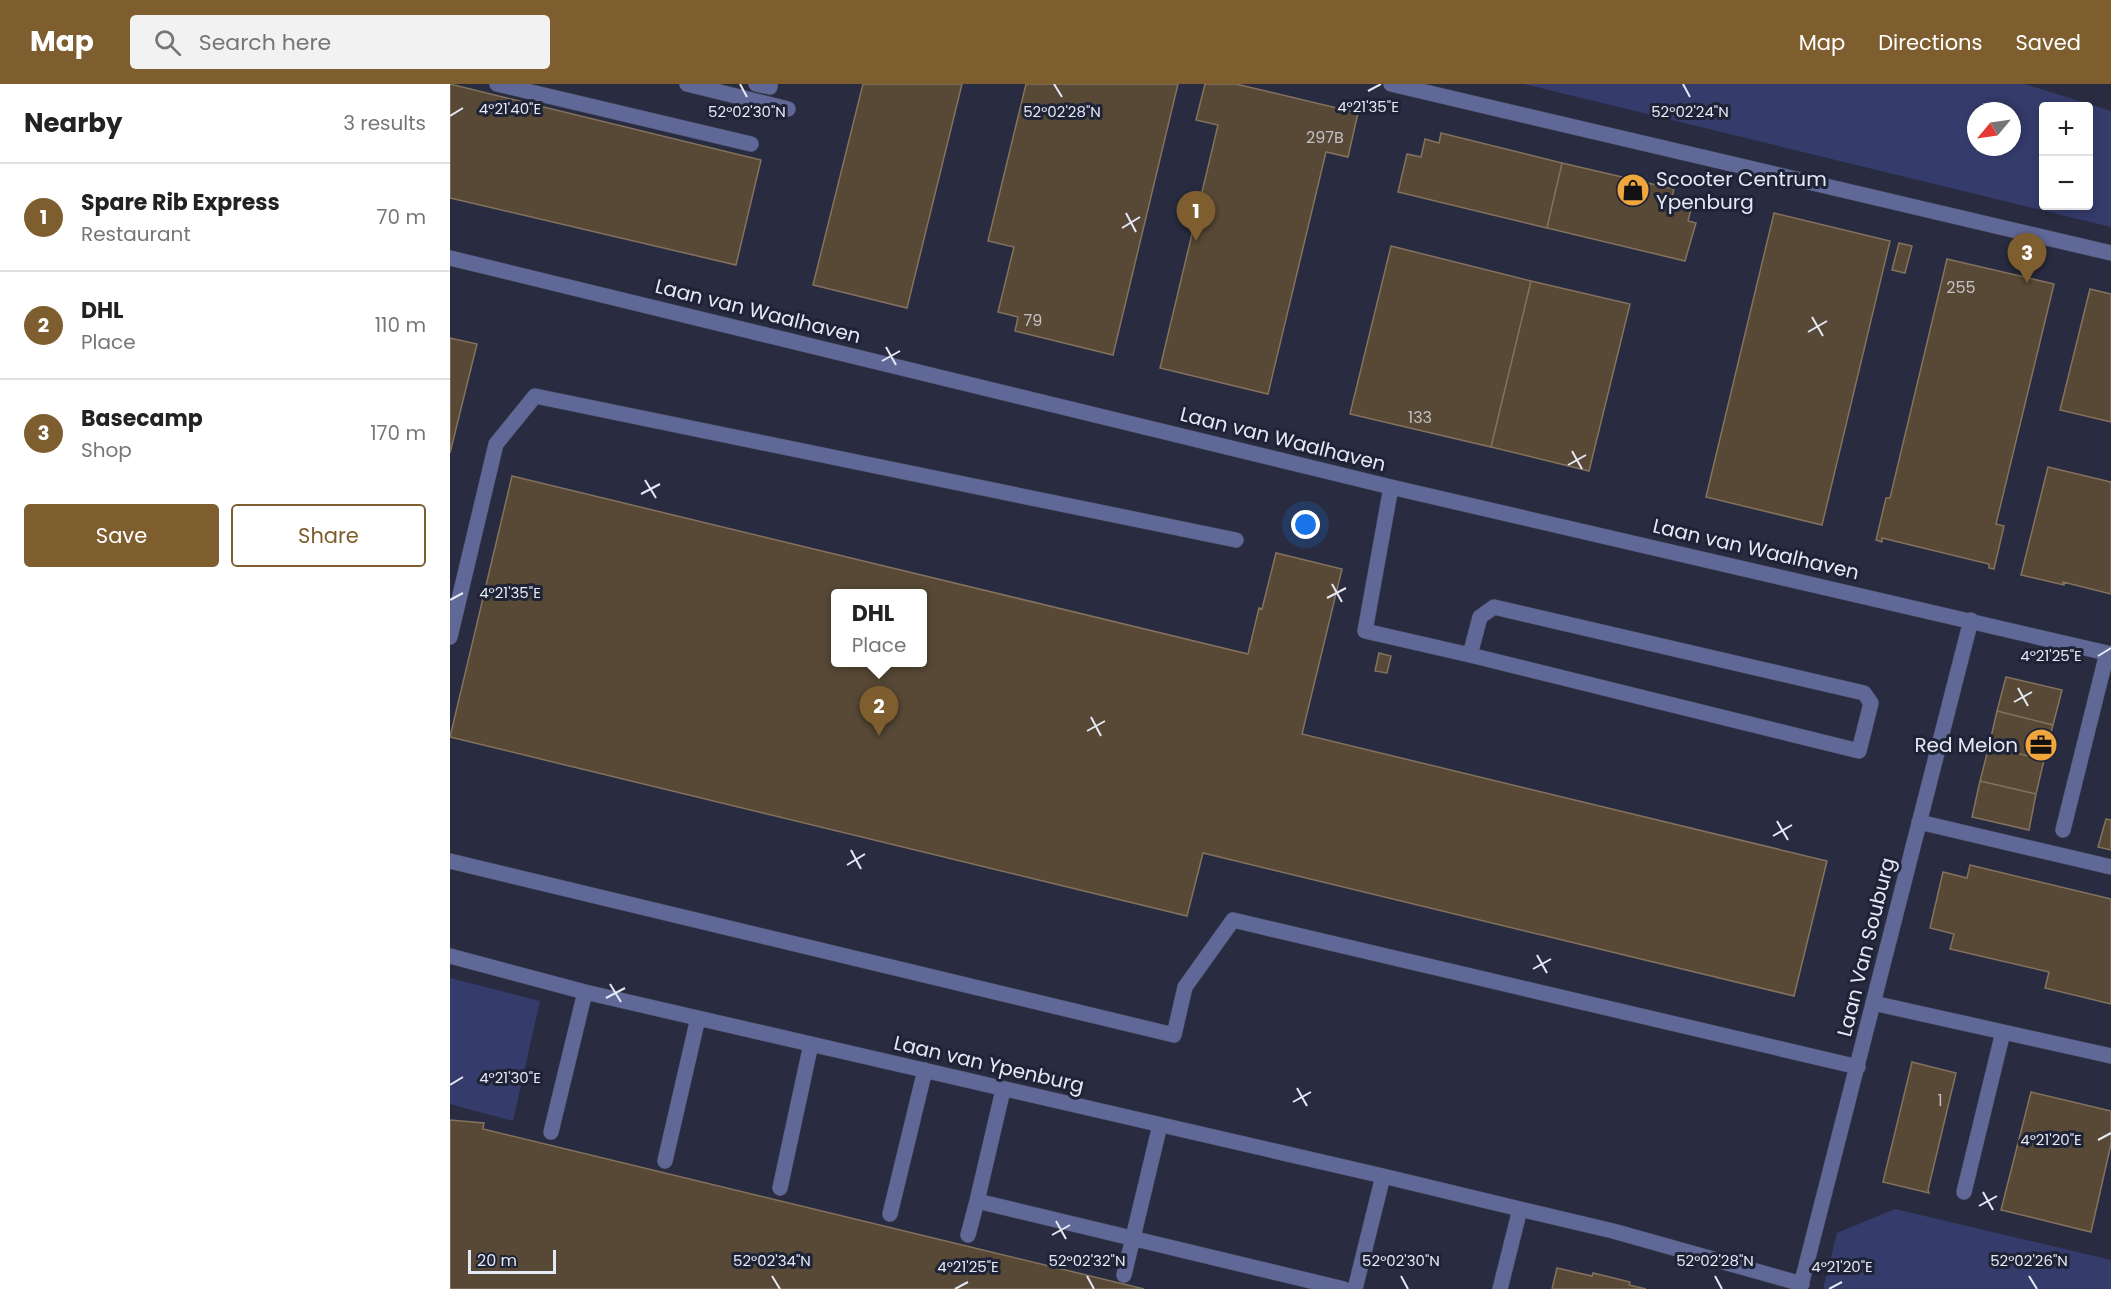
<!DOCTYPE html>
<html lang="en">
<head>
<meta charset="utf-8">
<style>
  :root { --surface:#fff; --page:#f2f2f2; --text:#222; --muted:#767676; --line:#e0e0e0; --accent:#7e5e2e }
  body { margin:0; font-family:Poppins,sans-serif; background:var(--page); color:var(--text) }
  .controls { position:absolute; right:18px; top:18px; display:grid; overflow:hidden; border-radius:6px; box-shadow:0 3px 9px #0003 }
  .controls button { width:54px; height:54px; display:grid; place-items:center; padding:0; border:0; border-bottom:2px solid var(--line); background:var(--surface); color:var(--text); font:30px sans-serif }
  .compass { position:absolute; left:1517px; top:18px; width:54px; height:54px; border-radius:50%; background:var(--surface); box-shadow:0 3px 9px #0003; rotate:241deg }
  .scale { position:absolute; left:18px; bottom:15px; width:88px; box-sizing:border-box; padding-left:6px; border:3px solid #e5e8f5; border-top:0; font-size:16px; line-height:21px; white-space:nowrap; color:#e5e8f5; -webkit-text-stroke:4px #1f2336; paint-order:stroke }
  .you { position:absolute; left:856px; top:441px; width:21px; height:21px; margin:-15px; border:4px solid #fff; border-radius:50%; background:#1a73e8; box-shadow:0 0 0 9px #1a73e833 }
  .badge { display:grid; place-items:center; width:39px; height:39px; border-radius:50%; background:var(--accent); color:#fff; font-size:20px; font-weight:700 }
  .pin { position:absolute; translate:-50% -50px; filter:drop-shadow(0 2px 3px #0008) }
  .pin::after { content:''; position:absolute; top:32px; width:21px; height:18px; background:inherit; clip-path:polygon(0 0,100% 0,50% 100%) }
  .popup { position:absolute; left:381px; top:505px; width:96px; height:78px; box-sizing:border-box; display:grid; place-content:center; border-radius:6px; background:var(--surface); filter:drop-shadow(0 2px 4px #0005); font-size:20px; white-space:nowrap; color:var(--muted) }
  .popup b { font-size:22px; color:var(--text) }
  .popup::after { content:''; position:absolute; left:50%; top:100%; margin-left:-12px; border:12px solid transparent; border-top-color:var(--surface) }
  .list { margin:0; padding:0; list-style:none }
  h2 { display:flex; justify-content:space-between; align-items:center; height:78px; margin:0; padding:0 24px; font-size:26px }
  h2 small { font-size:20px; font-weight:400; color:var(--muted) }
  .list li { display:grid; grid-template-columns:39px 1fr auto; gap:18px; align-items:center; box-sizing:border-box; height:108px; padding:0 24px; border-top:2px solid var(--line) }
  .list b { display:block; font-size:22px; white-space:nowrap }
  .list p { margin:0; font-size:20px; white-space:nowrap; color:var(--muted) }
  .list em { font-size:20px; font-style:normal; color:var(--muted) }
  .actions { display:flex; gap:12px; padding:18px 24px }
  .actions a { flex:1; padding:14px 0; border:2px solid var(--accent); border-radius:6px; text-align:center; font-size:21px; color:var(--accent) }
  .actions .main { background:var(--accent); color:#fff }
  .icon { flex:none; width:33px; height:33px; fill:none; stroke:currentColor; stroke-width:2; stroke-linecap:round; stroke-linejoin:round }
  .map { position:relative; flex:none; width:1661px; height:1205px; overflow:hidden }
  header { display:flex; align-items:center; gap:36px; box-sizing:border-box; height:84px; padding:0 30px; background:var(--accent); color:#fff }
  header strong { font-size:28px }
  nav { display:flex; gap:33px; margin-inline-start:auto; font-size:21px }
  .search { width:420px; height:54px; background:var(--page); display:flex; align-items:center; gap:15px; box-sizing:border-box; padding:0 21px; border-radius:6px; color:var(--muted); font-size:22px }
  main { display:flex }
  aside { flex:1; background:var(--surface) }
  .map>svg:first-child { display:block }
  .green { fill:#353b6b; fill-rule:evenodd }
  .building { fill:#584936; stroke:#83725e; stroke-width:1.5; fill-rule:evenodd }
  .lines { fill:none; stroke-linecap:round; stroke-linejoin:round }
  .minor-casing { stroke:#474a5d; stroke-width:16 }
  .minor { stroke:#606897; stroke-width:15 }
  .ticks { fill:none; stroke:#e5e8f5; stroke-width:2 }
  .labels { text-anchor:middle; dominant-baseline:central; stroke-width:6; stroke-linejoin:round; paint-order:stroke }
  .number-label { font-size:16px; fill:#c2c0c5 }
  .poi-label { font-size:20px; fill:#e5e8f5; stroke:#1f2336; text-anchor:start }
  .street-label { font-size:20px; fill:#e5e8f5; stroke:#1f2336 }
  .ticks-label { font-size:15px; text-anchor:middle; fill:#e5e8f5; stroke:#1f2336; stroke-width:6; stroke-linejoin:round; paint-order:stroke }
</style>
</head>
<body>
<header>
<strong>Map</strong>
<div class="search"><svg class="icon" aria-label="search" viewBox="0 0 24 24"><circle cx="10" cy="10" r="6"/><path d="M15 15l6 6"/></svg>Search here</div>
<nav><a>Map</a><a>Directions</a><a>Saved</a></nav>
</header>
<main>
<aside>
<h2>Nearby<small>3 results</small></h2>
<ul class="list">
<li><span class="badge">1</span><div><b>Spare Rib Express</b><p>Restaurant</p></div><em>70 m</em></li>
<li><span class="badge">2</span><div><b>DHL</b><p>Place</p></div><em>110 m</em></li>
<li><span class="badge">3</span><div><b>Basecamp</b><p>Shop</p></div><em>170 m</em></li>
</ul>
<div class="actions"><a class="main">Save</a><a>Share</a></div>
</aside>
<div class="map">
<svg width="1661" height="1205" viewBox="0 0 1661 1205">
  <rect width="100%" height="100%" fill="#292c40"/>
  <path class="green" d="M1074,0H1575L1661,27V143ZM1638,22V122H1594V22ZM1526,27H1562V63H1526Z
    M0,894L90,917L63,1037L0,1020Z
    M1445,1125L1661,1176V1205H1373L1387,1149Z"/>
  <path class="building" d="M0,0L311,76L286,181L0,114Z
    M413,0H512L457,224L363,201Z
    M576,0H728L663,271L565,247L568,233L548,228L564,163L538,157Z
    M755,0H786L908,29L898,73L876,68L818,310L710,284L768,41L746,36Z
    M991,49L1112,79L1097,144L948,108L957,70L971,73L975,55L989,59Z
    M1112,79L1224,105L1222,113L1243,118L1238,137L1246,139L1235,177L1097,144Z
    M1324,129L1440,157L1372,441L1256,413Z
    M1449,159L1462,162L1455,189L1442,186Z
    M941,162L1081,197L1041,363L900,330Z
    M1497,175L1604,200L1546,440L1554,442L1544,485L1539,484V480L1432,454V458L1426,456L1436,414H1440Z
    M1081,197L1180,220L1139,387L1041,363Z
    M1640,205L1661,210V338L1610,326Z
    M0,254L27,260L0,369Z
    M1598,383L1661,398V510L1613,498L1614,501L1571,491Z
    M62,392L798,570L809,524L812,525L826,469L892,485L852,650L1377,777L1344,912L753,769L737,832L0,653ZM386,510H472V578H386Z
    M929,569L941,572L937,589L925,587Z
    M1556,593L1612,606L1603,641L1547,627Z
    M1547,627L1603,641L1594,676L1539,662Z
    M1539,662L1594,676L1586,710L1530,697Z
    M1530,697L1586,710L1579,746L1522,733Z
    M1656,735L1661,736V766L1648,763Z
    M1520,781L1661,815V920L1595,904L1599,888L1500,865L1504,850L1480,844L1493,788L1517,794Z
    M1462,978L1506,989L1478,1106L1479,1109L1433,1098Z
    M1581,1008L1661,1027V1060L1641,1148L1551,1126Z
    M0,1036L34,1039L33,1045L694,1205H0Z
    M1107,1184L1142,1192L1143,1189L1180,1198L1179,1201L1196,1205H1102Z"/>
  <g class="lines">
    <g class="minor-casing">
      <path id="minor" d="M47,0L301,60
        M237,0L338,25
        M306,0L320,3V0
        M941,0L1661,169
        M0,174L941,403L1661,570
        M941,403L915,547L1020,571L1409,667L1421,619L1414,609L1044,523L1030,533L1020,571
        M0,553L46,360L85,312L786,456
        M1469,738L1661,783
        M1613,746L1657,569
        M0,777L724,951L735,903L783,836L1408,983
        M0,872L135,908L933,1092L1070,1125L1050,1205
        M1423,919L1661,972
        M553,1006L527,1117L894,1205
        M101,1048L135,908
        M215,1077L248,934
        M330,1104L361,960
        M1514,1108L1553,948
        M1070,1125L1163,1147L1352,1200
        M440,1130L475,986
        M518,1151L527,1117
        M674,1191L710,1041
        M905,1205L933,1092
        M1350,1205L1521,536"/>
    </g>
    <use href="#minor" class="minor"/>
  </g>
  <path class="ticks" d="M290,0L297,13M604,0L612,13M1233,0L1240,13M918,7L931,0M0,32L13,24M676,129L686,148M672,144L690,133M1362,233L1373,252M1358,248L1377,237M436,263L446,281M432,277L450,267M1122,367L1132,385M1118,381L1136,371M195,396L206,414M191,410L210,400M882,500L892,518M877,514L896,504M0,516L13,509M1648,572L1661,564M1568,604L1578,622M1564,618L1582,608M641,633L651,652M637,647L655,637M1327,737L1338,756M1323,752L1342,741M401,766L411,785M397,781L415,770M1087,871L1097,889M1083,885L1101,875M160,900L171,918M156,914L175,904M0,1001L13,993M847,1004L857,1022M843,1018L861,1008M1648,1056L1661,1049M1533,1108L1543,1126M1529,1122L1547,1112M606,1137L616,1155M602,1151L620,1141M322,1192L330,1205M637,1192L644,1205M951,1192L958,1205M1265,1192L1272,1205M1579,1192L1587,1205M505,1205L518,1198M1379,1205L1392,1198"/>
  <defs>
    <g id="shop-disc" transform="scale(1.725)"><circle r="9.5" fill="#efa73d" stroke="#1f2336"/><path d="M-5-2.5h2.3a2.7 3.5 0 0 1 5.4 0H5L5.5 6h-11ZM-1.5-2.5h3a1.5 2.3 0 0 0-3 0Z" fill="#111"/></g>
    <g id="office-disc" transform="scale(1.725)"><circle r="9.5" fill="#efa73d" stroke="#1f2336"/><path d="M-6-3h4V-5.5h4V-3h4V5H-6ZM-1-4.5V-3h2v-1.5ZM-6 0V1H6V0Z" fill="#111"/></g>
  </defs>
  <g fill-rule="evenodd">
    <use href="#shop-disc" x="1183" y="106"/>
    <use href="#office-disc" x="1591" y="661"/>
  </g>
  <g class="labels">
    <g class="number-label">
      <text x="875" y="53">297B</text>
      <text x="1511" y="203">255</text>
      <text x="583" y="236">79</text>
      <text x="970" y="333">133</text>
      <text x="1490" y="1016">1</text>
    </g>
    <g class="poi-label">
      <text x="1206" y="95">Scooter Centrum<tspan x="1206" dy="23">Ypenburg</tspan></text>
      <text x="1568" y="661" text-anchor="end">Red Melon</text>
    </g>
    <g class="street-label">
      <text transform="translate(308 227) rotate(14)">Laan van Waalhaven</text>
      <text transform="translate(833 355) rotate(14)">Laan van Waalhaven</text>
      <text transform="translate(1306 465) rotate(13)">Laan van Waalhaven</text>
      <text transform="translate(1416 863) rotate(-76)">Laan Van Souburg</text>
      <text transform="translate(539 980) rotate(13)">Laan van Ypenburg</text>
    </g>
  </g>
  <g class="ticks-label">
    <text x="918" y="28">4°21'35"E</text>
    <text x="60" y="30">4°21'40"E</text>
    <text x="297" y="33">52°02'30"N</text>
    <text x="612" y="33">52°02'28"N</text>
    <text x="1240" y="33">52°02'24"N</text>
    <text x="60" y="514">4°21'35"E</text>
    <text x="1601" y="577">4°21'25"E</text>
    <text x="60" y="999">4°21'30"E</text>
    <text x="1601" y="1061">4°21'20"E</text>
    <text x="322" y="1182">52°02'34"N</text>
    <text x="637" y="1182">52°02'32"N</text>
    <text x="951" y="1182">52°02'30"N</text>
    <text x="1265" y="1182">52°02'28"N</text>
    <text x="1579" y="1182">52°02'26"N</text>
    <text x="518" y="1188">4°21'25"E</text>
    <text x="1392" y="1188">4°21'20"E</text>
  </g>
</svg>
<div class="controls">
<button>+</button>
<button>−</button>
</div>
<svg class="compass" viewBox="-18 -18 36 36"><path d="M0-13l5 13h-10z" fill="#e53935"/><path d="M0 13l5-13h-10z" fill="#767676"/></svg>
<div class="scale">20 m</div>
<div class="you"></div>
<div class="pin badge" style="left:746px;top:157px">1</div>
<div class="pin badge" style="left:429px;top:652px">2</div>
<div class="popup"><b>DHL</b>Place</div>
<div class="pin badge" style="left:1577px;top:199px">3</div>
</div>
</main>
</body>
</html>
